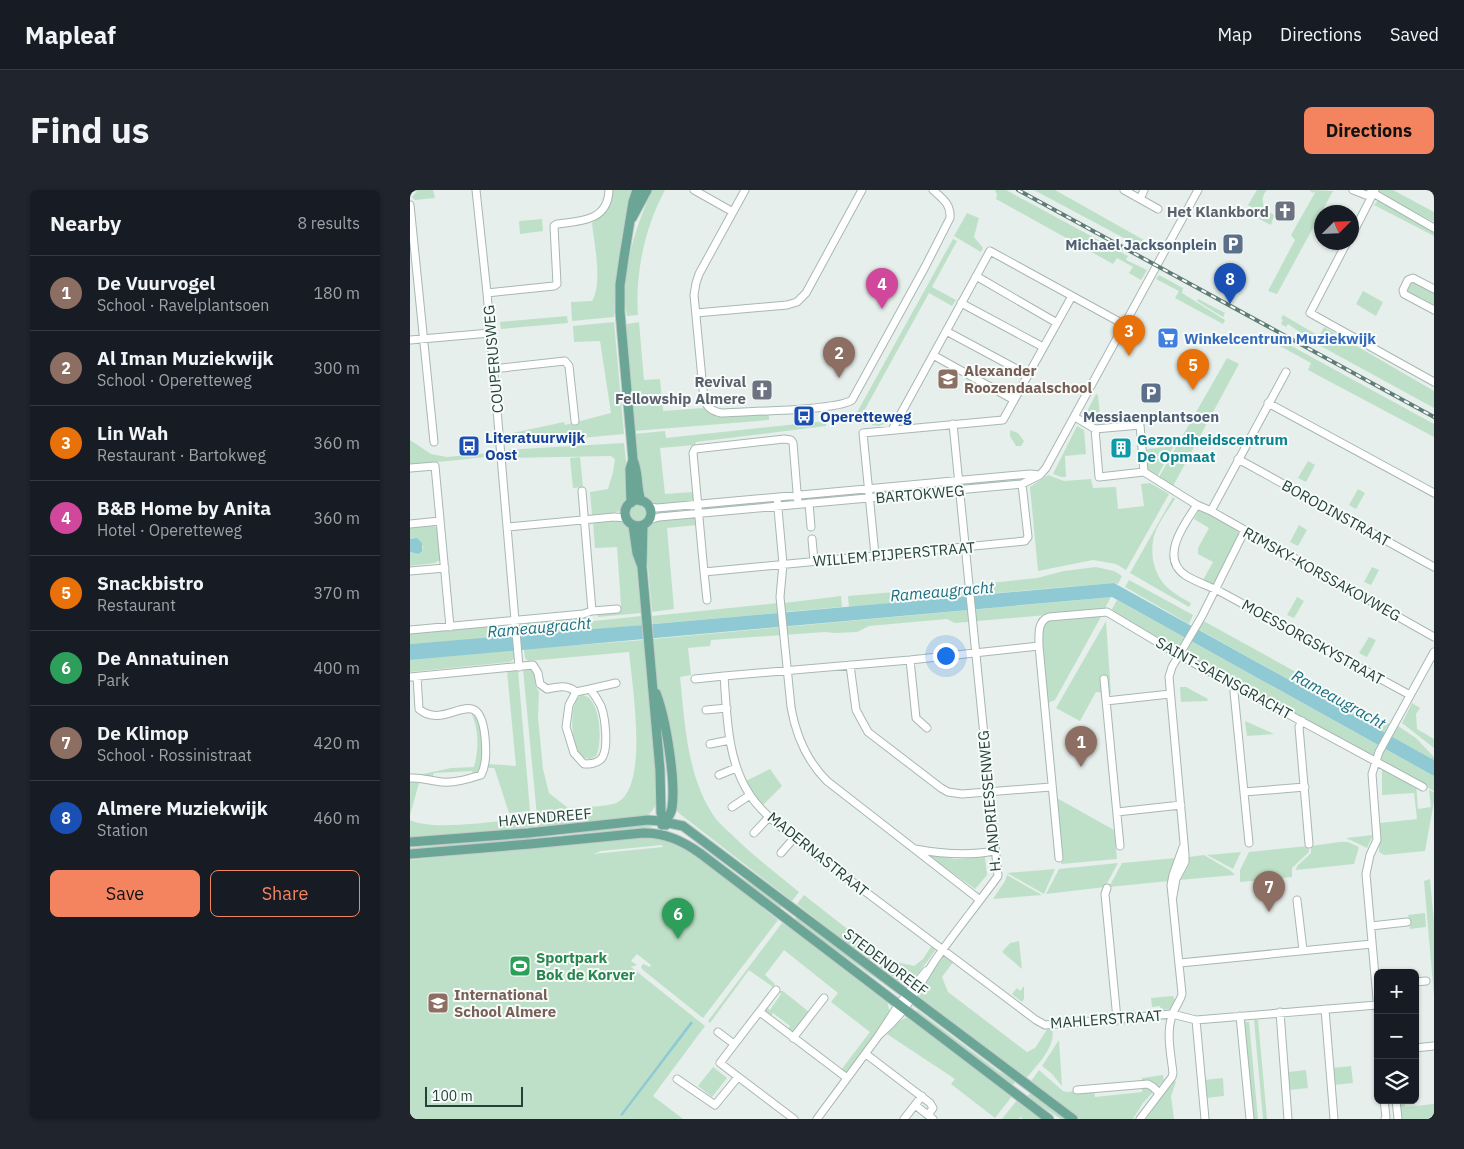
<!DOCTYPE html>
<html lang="en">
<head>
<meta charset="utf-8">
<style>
  :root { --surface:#171b24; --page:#20242c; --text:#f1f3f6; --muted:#9ea1a6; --line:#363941; --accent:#f4845f }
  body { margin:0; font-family:"IBM Plex Sans",sans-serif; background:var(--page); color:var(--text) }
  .controls { position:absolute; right:15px; bottom:15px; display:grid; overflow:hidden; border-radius:8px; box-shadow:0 1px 4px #0004 }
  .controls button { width:45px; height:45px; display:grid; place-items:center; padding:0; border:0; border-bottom:1px solid var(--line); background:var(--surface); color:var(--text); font:25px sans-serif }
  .compass { position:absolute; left:904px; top:15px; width:45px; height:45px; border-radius:50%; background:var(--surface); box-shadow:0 1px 4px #0004; rotate:66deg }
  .scale { position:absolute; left:15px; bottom:12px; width:98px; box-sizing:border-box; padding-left:5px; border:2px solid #24423a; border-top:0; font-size:14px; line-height:18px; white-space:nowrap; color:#24423a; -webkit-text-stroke:4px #f7fbf9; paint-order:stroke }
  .you { position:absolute; left:535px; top:465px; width:18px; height:18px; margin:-12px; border:4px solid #fff; border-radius:50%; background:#1a73e8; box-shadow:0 0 0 8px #1a73e833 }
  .badge { display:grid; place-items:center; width:32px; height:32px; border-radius:50%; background:var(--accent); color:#fff; font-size:16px; font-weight:700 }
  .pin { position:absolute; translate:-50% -41px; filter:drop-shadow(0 1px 2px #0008) }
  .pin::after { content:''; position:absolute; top:26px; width:18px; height:15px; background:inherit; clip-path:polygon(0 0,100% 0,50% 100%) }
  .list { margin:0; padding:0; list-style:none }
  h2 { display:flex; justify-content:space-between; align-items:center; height:65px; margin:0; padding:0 20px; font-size:21px }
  h2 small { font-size:16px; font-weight:400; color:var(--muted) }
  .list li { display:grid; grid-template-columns:32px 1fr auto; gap:15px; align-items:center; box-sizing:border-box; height:75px; padding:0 20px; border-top:1px solid var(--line) }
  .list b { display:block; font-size:19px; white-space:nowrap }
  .list p { margin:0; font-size:16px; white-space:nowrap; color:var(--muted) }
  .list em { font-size:16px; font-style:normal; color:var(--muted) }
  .actions { display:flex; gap:10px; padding:15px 20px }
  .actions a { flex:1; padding:11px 0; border:1px solid var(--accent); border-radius:8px; text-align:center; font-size:18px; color:var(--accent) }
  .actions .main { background:var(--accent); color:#111 }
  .icon { flex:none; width:28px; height:28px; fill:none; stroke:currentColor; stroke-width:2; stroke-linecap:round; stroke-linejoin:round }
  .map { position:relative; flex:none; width:1024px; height:929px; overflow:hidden; border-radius:8px }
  header { display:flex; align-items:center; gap:30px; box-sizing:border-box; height:70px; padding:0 25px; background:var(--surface); border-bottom:1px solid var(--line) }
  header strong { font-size:24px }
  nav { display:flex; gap:28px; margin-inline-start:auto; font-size:18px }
  .intro { display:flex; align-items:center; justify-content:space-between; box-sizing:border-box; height:120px; padding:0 30px }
  h1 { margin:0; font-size:35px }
  .button { padding:12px 22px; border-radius:8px; background:var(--accent); color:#111; font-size:18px; font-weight:700 }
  main { display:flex; gap:30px; padding:0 30px }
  aside { flex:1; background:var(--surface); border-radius:8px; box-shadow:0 1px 4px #0004 }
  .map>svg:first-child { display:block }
  .green { fill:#bfe0c8; fill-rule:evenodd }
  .water { fill:#8ec9d4 }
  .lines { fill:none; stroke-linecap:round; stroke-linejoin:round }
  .minor-casing { stroke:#a8b8b2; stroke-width:9 }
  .major-casing { stroke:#c2cac8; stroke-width:11 }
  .minor { stroke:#fff; stroke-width:7 }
  .major { stroke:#6aa596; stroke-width:9 }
  .rail-casing { stroke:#5f7d75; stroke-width:4 }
  .rail { stroke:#f7fbf9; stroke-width:2; stroke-dasharray:5.5; stroke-linecap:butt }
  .labels { text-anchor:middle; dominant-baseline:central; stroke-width:4; stroke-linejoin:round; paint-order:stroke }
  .worship-label { font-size:15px; font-weight:bold; fill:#5b616d; stroke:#f7fbf9; text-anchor:end }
  .service-label { font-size:15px; font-weight:bold; fill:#4e5e75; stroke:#f7fbf9; text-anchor:end }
  .shop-label { font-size:15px; font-weight:bold; fill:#366cbe; stroke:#f7fbf9; text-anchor:start }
  .street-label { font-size:15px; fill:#24423a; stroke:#f7fbf9 }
  .education-label { font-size:15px; font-weight:bold; fill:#785e54; stroke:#f7fbf9; text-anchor:start }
  .transit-label { font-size:15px; font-weight:bold; fill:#164399; stroke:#f7fbf9; text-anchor:start }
  .culture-label { font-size:15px; font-weight:bold; fill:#0d838f; stroke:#f7fbf9; text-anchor:start }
  .leisure-label { font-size:15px; font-weight:bold; fill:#27864d; stroke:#f7fbf9; text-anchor:start }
  .water-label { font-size:16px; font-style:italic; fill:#1c6f80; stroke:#f7fbf9 }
</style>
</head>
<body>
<header>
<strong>Mapleaf</strong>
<nav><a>Map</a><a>Directions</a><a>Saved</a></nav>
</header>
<div class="intro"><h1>Find us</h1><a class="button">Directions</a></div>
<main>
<aside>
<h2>Nearby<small>8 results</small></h2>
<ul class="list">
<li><span class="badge" style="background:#8d6e63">1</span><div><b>De Vuurvogel</b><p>School · Ravelplantsoen</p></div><em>180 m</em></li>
<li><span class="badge" style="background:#8d6e63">2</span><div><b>Al Iman Muziekwijk</b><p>School · Operetteweg</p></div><em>300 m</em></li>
<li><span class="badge" style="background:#e8710a">3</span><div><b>Lin Wah</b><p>Restaurant · Bartokweg</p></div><em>360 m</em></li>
<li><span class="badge" style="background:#d1479c">4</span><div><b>B&amp;B Home by Anita</b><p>Hotel · Operetteweg</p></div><em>360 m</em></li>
<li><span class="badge" style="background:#e8710a">5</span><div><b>Snackbistro</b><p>Restaurant</p></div><em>370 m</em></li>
<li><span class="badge" style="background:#2e9e5b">6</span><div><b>De Annatuinen</b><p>Park</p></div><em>400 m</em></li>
<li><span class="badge" style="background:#8d6e63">7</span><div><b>De Klimop</b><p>School · Rossinistraat</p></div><em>420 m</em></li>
<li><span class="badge" style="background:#1a4fb4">8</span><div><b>Almere Muziekwijk</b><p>Station</p></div><em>460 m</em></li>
</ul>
<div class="actions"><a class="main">Save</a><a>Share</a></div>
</aside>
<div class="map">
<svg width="1024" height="929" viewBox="0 0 1024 929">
  <rect width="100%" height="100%" fill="#e6efeb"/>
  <path class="green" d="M8,0H23L25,8L5,10L2,7Z
    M202,0H224L212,45L205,95L204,127L162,131L161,112L182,111C193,94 184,53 182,33C195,24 198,15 202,0Z
    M242,0H255C235,37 225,83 228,125L217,126C210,83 225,39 242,0Z
    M585,0H596L718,66L716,70L737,80L731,90L719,83L723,77L707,68L703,74L586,9L587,5Z
    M624,0H645L748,58L747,61L727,50L725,54Z
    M847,0H857C848,10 854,20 864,25L861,35L847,28L849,22L838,15Z
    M899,0L923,1L867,104L858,101L885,50L881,45L906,1L903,3Z
    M968,0H983L1024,22V32L970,4Z
    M968,10L1024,40V46L964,15Z
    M557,23L569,28L564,47L573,58L571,62L544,46Z
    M132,29L133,41L110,44L109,31Z
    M543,49L547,51L522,97L546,110L542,116L519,103L454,221L476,233L469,236L462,235V232H455L453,234L446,230L445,226Z
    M749,85L773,98L772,103L815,130L813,134L765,108L769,101L746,89Z
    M1002,90L1024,103V117L996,101Z
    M953,101L973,112L966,126L946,114Z
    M788,109L815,123L813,127L787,111Z
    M873,125L909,146L914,137L1024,201V218L907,154L878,134L876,137L871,134L873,130L871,129Z
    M157,126L158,133L91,139L90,132Z
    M204,132L214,244L96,255L94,252L93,245L154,232L155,235L201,223L190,151L164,152L163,136Z
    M229,132L234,190L250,189L253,221L293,218L303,225L359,224V230L224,241L216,151L217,134Z
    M865,147L1024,234V247L898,180L901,173L859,150L860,148L864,149Z
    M817,168L829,174L763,296L749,287Z
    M686,204L688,205L690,226L675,225Z
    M416,231V236L286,252L285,255L250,258L255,304L283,302V311L280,313L245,316L234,308L224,244L255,241L256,248Z
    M667,236L674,240L676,264L655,266L656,287H651L643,284Z
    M600,240L608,243L614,251L611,256H606L600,246Z
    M0,250L21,264L37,267L88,262V266C58,268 29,273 0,274Z
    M214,253L220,306L219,311L213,320L203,323L182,325L180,302L198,299L203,282L205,269L201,266L95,268L94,260Z
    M764,256L747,287L738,281L737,259Z
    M170,267L173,297L163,298L160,268Z
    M898,271L905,275L896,292L888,288Z
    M638,285L654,291L681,289L683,298L706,297L708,319L734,316L731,294L740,293L759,304L716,380L706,374L683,370L628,381L620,297Z
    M610,288V291L560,296V293Z
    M543,294V298L470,304V301Z
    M948,299L955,303L946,319L939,315Z
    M763,307L765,309C758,320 748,333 744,346C742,354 742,363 743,370C748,394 761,402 781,413L779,417L720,383Z
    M362,311L363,315L294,319V316Z
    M220 323a8 8 0 1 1 16 0a8 8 0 1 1-16 0Z
    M790,318L830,343L803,396L793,390L803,372L788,364V358L799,338L784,329Z
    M282,327L285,329L286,335L257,338L264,419L242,422L235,344C243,324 263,328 282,327Z
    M191,331H211L221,338L229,384L231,423L188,427L187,423L210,419L211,415L207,357L185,358L183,332Z
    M22,335L27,338L28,341L30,370L25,373L0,376V362L10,364L13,357L7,348L0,349V337Z
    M889,335L897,340L888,356L880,352Z
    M686,377L704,381L712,386L708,394L704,393L563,405L562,395L627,388L654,381Z
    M962,377L969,380L961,395L954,392Z
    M719,390L783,425L779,434L715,397Z
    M555,396L556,406L439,417L438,406Z
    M431,406L432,417L375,422L374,413Z
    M701,407L694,420L545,433L537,429L459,436L447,442L425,443L415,442L301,450L300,456L278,458L281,485L270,487C275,534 277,589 306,629C310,634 315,638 320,643C341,664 366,683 389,702L382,711L270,624L266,620L248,502L243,449Z
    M887,407L894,411L884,428L877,425Z
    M707,410L1024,586V601L814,487L704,422L702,419Z
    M368,413L369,423L243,434L242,426Z
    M692,425L645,510L638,513L632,446L633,437L639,429Z
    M232,426L233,435L113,446V436L119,432L173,427L184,431Z
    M790,429L980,534L975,543L786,438Z
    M696,431L701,504L686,502L670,531L646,518Z
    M97,434L101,436L103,447L0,454V443Z
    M959,447L966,450L957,467L949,463Z
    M234,450L248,592C248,610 248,624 228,628L128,637L113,479H121L125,482L126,497L129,502L128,527L133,579L139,603L158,618C170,617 200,617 208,612C239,595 222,494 219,462L118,471L115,468L114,459Z
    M104,460V469L100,472L0,482V470Z
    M108,480L120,621L99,623L85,580L84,578H78V574L106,576L97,481Z
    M770,497H776L798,509L797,511L771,512Z
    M171,505C191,505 193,553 186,566L180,569C177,568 174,568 172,566C160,557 158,513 171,505Z
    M1002,513L1010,518L1006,524L1007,539L1024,549V558L992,533Z
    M61,522L67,524L74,560L68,583L64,584L62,581L24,583L22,588L14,585H8L41,578L64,577C69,558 69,540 61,522Z
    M835,531L864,544L837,546Z
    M988,536L1006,548L1024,567V570L982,547Z
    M972,577L1006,594L1008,619L1021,617L1019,600L1024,602V612L1015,661L974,665L969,662L970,633L1007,629L1004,603L972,605Z
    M360,579L372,596L353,615L343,604L336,591Z
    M4,590L9,593L0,625V591Z
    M645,607L704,640L707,669L651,674Z
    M123,627L124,637L0,648V630C23,642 95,630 123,627Z
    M243,633L250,634L237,638L137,646L128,650V645Z
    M122,645V650L0,662V658Z
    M238,645L249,647L282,661L368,730L293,828L233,780L231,777L233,774L240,777L241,775L227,764L221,771L227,775L221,777L295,836L243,906L273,929H0V670ZM252,655L253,657L183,664L191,661Z
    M963,645L957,658L936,648Z
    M930,652H938L949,657L944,674L886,680L887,676L901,663V656Z
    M898,656L899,662L882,678V687L830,692V680L839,662Z
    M831,662L823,679L797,665Z
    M520,664L545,669L575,667L577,685L565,699L518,665Z
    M794,665L821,681L825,685L769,690L779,667Z
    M766,668L759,691L699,697L712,673Z
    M708,673L695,697L636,704L649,679Z
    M316,678L366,710L373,715L369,720Z
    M645,679L634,704L597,683Z
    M597,685L632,705L583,709L595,691Z
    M1020,689L1024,733V806L1014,691Z
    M394,705L477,770L504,776L513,769L522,755L525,757V761C516,772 503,796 487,794L387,714Z
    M1015,723L1016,737L1000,739L998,725Z
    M388,726L487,801L486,803L384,730Z
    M372,733L382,739L477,811L480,823L466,846L437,884L431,880L460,842L421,812L428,803L374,760L355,785L365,794L363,797L339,780L300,833L298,831Z
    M609,751L612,779L592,762L600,753Z
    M534,766H537L544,771L532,787L538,802L617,862L625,858L638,838H642C647,857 625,877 614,891L509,808L512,795Z
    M614,796V809L612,812L602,804L607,798L610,801Z
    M368,801H373L399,822V824L383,843L378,840L380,836L363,823L360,827L353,820L356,817L360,820L371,804Z
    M763,806L765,810L761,819L751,820L750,816L742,817L741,808Z
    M507,820L588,881L606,891L602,896L506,822Z
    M724,820L726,834L699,836L698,823Z
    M495,828H500L603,905L585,928L541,894L545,889L477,844L490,831Z
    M844,830H848L857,929H853Z
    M835,832H839L848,929H843Z
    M649,850L652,896L641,883L632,876Z
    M941,876L943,893L923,895L922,878Z
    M303,877L317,888L302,907L288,896Z
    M629,880L653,901L657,902L684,900L685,907L732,902V888L753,885L754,890L733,913L723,929H670L658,922L619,894Z
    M896,880L898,898L879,900L878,882Z
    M813,888L814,906L796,908L794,890Z
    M763,890L766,892L761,906L764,929H736Z
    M621,902L657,929H651L617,907Z
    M608,909L635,929H613L610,927L609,929H592Z
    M989,910H994L995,917L1024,914V929H991Z"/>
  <path class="water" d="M7,348L12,353V361L9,364L0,362V349Z
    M704,393L1024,570V586L702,407L0,470V454L233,435Z
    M281,831L283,833L212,926L210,925Z"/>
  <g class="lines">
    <g class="minor-casing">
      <path id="minor" d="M66,0L77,103L109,477
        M284,0L323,22
        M335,0L289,84L286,93L284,105L294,210C298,218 302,221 311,223C335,221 426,221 442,210L515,77L540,28C541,14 533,9 523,0
        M714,0L748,19
        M943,0L956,5L963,3
        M961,0L963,3L1024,38
        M730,9L734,0
        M0,15L24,252
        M942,45L965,0
        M937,52L900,123L1024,192
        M566,86L647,133
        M1024,99L1003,88L998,90L993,100L994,104L1024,120
        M77,103L144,96L147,94L144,36L147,34C171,31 198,31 199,0
        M551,113L633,157
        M286,123L377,115L387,112L396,103L452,0
        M536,141L618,185
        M0,150L80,143
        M523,165L604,210
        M83,179L155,171L159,176L165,231
        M876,182L801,321L787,315C775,333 749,367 775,385C786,392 799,396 811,402L1000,505
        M858,213L1024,303
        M665,227L685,239
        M482,240L580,61L715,135
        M828,269L1024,377
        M0,278L25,276L40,437
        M734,282L730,235L685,239L689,287L734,282L787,315
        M172,301L182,421
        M367,308L373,374L370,407L381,517C386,546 396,570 417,591L570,710
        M399,313L401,337
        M388,314L383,253L381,250L374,249L285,259L283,263L294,382L615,351L618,347L612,294
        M239,317L247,318L620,284L630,285
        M801,321L1024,447
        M239,330L249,327L612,294L630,285L636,278L788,0
        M0,334L30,331
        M97,337L204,327L217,328
        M402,349L404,371
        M465,365L453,243L593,230L662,106
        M0,381L35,378
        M294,382L297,410
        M0,440L173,424L182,421L207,419
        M629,456L500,470L314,486C317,525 317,571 340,605C351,622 369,635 384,648L626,830L635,835L762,824L786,830L967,815
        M500,470L506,528L517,538
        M440,475L446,520L458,542L531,598L538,602L552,604L641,597
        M0,487L123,475L128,483L130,494L137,499C147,497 157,494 166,502L180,499C184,504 188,510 191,516C195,527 200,562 190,570C185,574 180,574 174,574L164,563L156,537L159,515L166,502
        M285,489L314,486
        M694,489L710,656
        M827,497L824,502L839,653
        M180,499L206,493
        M696,511L760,504
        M296,520L317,518
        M892,531L889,537L899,654
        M300,554L320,550
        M309,585L326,578
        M0,588C11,587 21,591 32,592C45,593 58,589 71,585C77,574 76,559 75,547C69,488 37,543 9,519L7,487
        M834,602L895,597
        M322,617L340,605
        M707,622L771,615
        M344,643L359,627
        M505,659C532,664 558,666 584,661
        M371,663L384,648
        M649,668L629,456C629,445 627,431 639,427L697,422L769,465L1013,597
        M697,698L695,704L707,829
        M763,706L766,689L775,672V664L759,487L762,477L792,426L835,340
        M887,710L893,760
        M961,736L997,732
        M770,773L962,754
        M1005,792L1016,791
        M366,800L310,873L384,929
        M915,819L924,929
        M968,820L956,684L960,665L967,650L962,584L969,562L1024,462
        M350,822L437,888
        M870,822L878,929
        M830,826L840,929
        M786,830L795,929
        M308,842L324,854
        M469,845C496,823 506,800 524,772C544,743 567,715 588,686L543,234
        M383,848L414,808
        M1005,858L1024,856
        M456,864L520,913L523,918L518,925
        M267,889L305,915L328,887
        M667,900L738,894L743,897L749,903
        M974,910L976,927L975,929
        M986,910L988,929
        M505,915L523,929
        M407,929L469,845L489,814L516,781
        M494,929L512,906
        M730,929L762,887L763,883C761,865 756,843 762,826C764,818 770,812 772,804L761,695L763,685L773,657"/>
    </g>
    <g class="major-casing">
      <path id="major" d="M222,28L237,0
        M223,270C229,283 226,297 231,311
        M215 323a13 13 0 1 1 26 0a13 13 0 1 1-26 0Z
        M221,313L220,279L223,270L210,122V95L214,67L223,12L227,0
        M223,335L227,363L231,374
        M233,335L232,377L250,580L251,623L256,635
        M246,503C256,529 266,591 262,618C261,625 256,630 252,635
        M0,652L118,643L238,630L249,631L273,636L663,929
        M0,664L120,654L233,643C256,643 273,651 291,664L639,929"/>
    </g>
    <use href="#minor" class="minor"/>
    <use href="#major" class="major"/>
    <g class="rail-casing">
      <path id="rail" d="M608,0L1024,227"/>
    </g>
    <use href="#rail" class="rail"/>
  </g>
  <defs>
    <g id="church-square" transform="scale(1.125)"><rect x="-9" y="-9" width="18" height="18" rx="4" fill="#6b7280" stroke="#f7fbf9"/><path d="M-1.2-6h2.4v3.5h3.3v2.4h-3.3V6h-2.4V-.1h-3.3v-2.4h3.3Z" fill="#fff"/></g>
    <g id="parking-square" transform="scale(1.125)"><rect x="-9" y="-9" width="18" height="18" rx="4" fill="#5c6f8a" stroke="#f7fbf9"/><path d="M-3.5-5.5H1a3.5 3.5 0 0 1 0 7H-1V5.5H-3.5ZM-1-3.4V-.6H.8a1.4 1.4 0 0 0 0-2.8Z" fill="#fff"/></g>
    <g id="supermarket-square" transform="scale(1.125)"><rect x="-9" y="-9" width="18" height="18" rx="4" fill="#3f7fe0" stroke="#f7fbf9"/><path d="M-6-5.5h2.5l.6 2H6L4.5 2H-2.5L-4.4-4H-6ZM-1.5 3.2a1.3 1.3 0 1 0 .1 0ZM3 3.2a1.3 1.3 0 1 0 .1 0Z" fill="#fff"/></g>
    <g id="school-square" transform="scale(1.125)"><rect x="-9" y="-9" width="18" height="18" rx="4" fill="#8d6e63" stroke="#f7fbf9"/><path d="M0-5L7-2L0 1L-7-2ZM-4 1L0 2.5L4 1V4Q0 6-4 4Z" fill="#fff"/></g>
    <g id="bus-square" transform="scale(1.125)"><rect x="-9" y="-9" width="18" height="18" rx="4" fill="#1a4fb4" stroke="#f7fbf9"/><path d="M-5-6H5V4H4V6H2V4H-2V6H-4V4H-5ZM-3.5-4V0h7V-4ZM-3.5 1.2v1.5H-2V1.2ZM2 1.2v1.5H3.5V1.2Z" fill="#fff"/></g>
    <g id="building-square" transform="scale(1.125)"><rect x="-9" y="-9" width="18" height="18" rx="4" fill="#0f9aa8" stroke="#f7fbf9"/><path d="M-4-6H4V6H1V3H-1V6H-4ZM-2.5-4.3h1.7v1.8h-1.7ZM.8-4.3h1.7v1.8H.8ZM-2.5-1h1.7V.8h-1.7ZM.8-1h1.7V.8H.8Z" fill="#fff"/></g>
    <g id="stadium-square" transform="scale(1.125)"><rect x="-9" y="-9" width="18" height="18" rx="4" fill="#2e9e5b" stroke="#f7fbf9"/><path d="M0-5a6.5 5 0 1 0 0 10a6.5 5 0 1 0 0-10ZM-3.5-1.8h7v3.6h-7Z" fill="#fff"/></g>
  </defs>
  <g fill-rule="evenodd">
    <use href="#church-square" x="875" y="21"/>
    <use href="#parking-square" x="823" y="54"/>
    <use href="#supermarket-square" x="758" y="148"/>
    <use href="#school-square" x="538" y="189"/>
    <use href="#church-square" x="352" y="200"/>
    <use href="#parking-square" x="741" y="203"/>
    <use href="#bus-square" x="394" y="226"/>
    <use href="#bus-square" x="59" y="256"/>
    <use href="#building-square" x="711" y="258"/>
    <use href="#stadium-square" x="110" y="776"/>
    <use href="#school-square" x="28" y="813"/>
  </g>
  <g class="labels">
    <g class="worship-label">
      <text x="859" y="21">Het Klankbord</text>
      <text x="336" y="191">Revival<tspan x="336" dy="17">Fellowship Almere</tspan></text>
    </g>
    <g class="service-label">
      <text x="807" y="54">Michael Jacksonplein</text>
      <text x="741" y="226" text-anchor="middle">Messiaenplantsoen</text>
    </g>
    <g class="shop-label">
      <text x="774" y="148">Winkelcentrum Muziekwijk</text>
    </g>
    <g class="street-label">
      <text transform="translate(83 169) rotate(-95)">COUPERUSWEG</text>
      <text transform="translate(510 304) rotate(-5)">BARTOKWEG</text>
      <text transform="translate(926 323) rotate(29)">BORODINSTRAAT</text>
      <text transform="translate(484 364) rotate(-5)">WILLEM PIJPERSTRAAT</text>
      <text transform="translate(912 384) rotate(29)">RIMSKY-KORSSAKOVWEG</text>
      <text transform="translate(903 452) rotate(29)">MOESSORGSKYSTRAAT</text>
      <text transform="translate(814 488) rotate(29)">SAINT-SAENSGRACHT</text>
      <text transform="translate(579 611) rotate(-95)">H. ANDRIESSENWEG</text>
      <text transform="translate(135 627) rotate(-5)">HAVENDREEF</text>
      <text transform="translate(408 664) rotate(39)">MADERNASTRAAT</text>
      <text transform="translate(476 772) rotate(37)">STEDENDREEF</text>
      <text transform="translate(696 829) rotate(-4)">MAHLERSTRAAT</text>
    </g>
    <g class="education-label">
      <text x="554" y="180">Alexander<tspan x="554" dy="17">Roozendaalschool</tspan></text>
      <text x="44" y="804">International<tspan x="44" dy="17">School Almere</tspan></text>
    </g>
    <g class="transit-label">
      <text x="410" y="226">Operetteweg</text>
      <text x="75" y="247">Literatuurwijk<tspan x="75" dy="17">Oost</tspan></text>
    </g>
    <g class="culture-label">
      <text x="727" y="249">Gezondheidscentrum<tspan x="727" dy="17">De Opmaat</tspan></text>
    </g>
    <g class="leisure-label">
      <text x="126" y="767">Sportpark<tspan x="126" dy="17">Bok de Korver</tspan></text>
    </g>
    <g class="water-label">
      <text transform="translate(532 401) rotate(-5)">Rameaugracht</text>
      <text transform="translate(129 437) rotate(-5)">Rameaugracht</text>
      <text transform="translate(929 509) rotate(29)">Rameaugracht</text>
    </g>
  </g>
</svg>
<div class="controls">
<button>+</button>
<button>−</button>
<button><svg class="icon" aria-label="layers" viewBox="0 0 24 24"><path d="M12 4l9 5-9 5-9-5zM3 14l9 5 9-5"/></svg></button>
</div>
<svg class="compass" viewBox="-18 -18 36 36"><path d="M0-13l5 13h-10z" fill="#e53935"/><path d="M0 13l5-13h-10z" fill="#9ea1a6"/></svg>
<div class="scale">100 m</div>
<div class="you"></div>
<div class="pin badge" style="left:671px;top:577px;background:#8d6e63">1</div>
<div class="pin badge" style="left:429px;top:188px;background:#8d6e63">2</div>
<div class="pin badge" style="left:719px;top:166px;background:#e8710a">3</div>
<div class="pin badge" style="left:472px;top:119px;background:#d1479c">4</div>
<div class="pin badge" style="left:783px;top:200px;background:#e8710a">5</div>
<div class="pin badge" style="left:268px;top:749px;background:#2e9e5b">6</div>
<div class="pin badge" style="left:859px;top:722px;background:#8d6e63">7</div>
<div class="pin badge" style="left:820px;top:114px;background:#1a4fb4">8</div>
</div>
</main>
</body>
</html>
